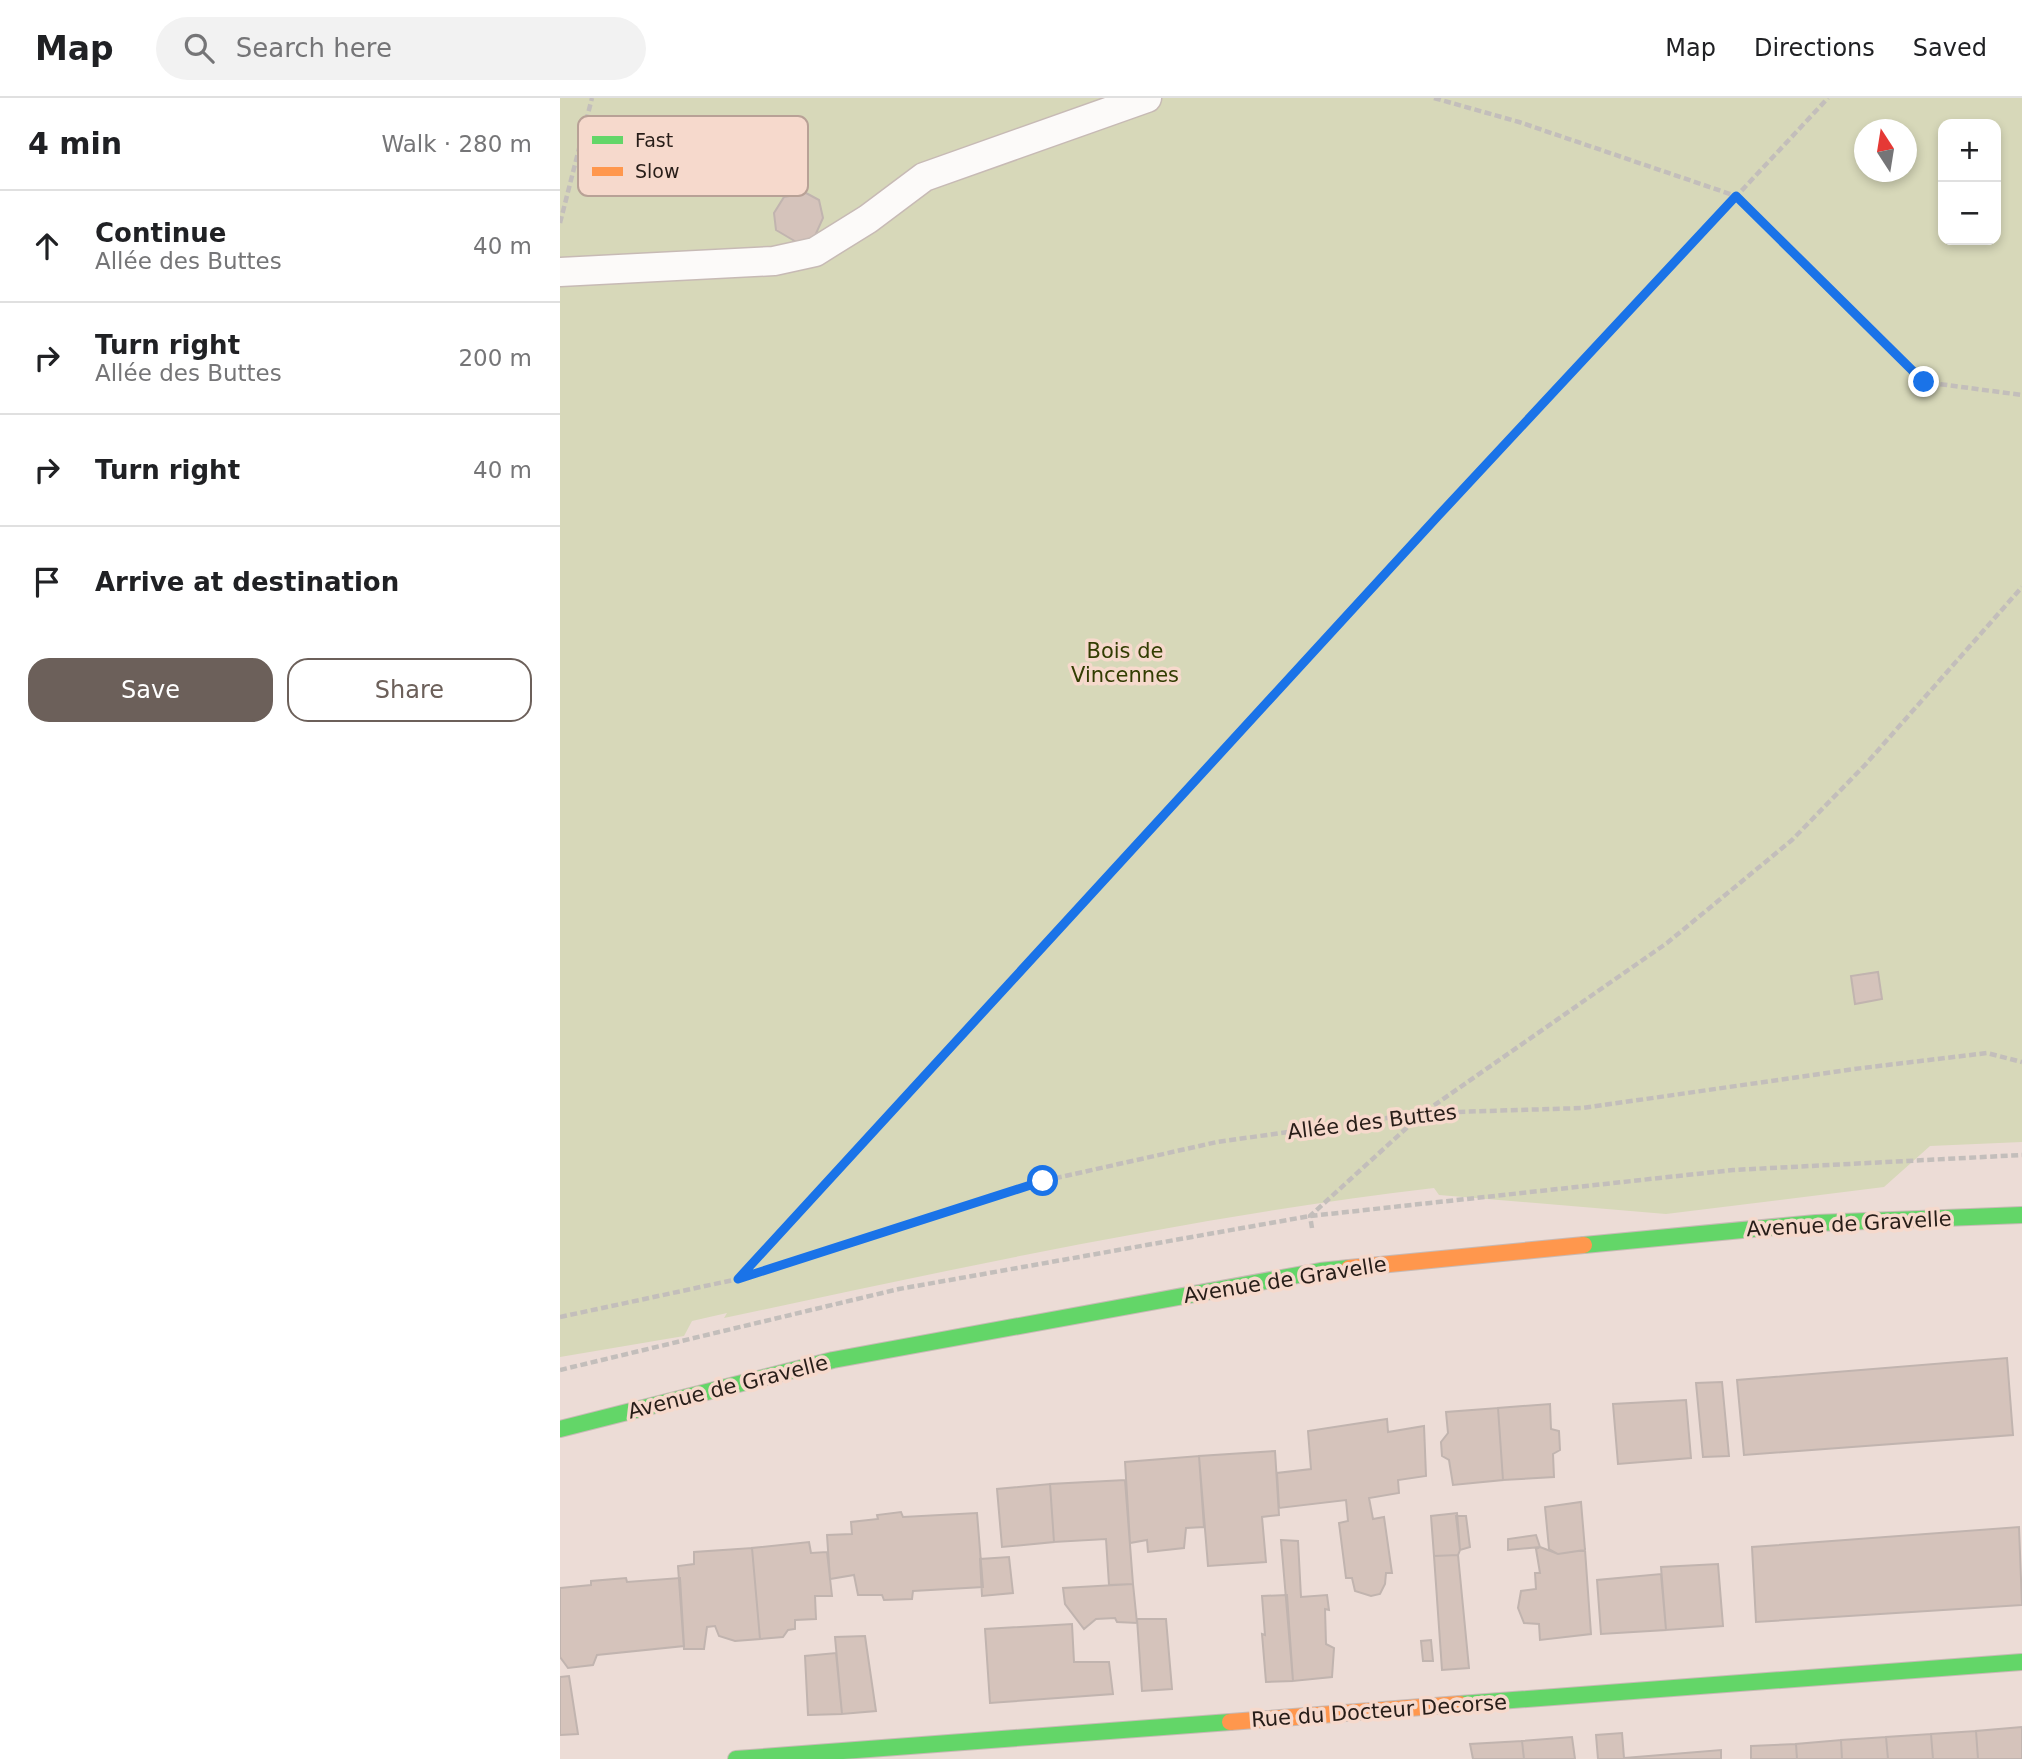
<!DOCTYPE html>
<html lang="en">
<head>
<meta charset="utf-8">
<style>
  :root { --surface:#fff; --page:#f2f2f2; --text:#202124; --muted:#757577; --line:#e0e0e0; --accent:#6c605a }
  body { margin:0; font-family:"DejaVu Sans",sans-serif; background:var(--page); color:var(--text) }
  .controls { position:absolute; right:21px; top:21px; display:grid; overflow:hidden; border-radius:14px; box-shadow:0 4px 10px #0003 }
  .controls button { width:63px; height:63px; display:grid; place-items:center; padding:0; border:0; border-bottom:2px solid var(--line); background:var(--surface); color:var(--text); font:35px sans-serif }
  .compass { position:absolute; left:1294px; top:21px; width:63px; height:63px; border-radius:50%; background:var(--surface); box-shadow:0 4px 10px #0003; rotate:348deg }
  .stop { position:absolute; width:21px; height:21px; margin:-16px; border:5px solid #1a73e8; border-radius:50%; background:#fff }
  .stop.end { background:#1a73e8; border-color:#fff; box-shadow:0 2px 7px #0008 }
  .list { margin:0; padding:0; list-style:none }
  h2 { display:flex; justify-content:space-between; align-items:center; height:91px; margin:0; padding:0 28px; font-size:30px }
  h2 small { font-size:23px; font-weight:400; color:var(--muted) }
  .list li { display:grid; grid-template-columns:46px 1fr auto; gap:21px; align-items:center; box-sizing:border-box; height:112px; padding:0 28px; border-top:2px solid var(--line) }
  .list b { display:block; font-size:26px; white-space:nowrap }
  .list p { margin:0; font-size:23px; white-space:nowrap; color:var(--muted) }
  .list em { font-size:23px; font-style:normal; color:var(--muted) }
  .actions { display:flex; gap:14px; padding:21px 28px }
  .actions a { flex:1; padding:16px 0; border:2px solid var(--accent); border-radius:21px; text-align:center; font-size:24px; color:var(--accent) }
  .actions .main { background:var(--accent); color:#fff }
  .icon { flex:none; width:38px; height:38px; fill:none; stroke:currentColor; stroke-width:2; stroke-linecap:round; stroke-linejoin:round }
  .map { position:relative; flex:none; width:1462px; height:1661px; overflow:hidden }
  header { display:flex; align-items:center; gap:42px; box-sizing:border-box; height:98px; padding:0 35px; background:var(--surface); border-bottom:2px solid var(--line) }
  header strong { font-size:33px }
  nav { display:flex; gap:38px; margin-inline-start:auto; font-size:24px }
  .search { width:490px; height:63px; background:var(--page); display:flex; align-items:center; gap:18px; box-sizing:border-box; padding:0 24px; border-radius:38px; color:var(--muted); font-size:26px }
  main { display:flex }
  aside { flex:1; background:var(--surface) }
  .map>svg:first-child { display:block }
  .green { fill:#d7d8b9; fill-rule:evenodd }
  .building { fill:#d5c3bb; stroke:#c1b4af; stroke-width:2 }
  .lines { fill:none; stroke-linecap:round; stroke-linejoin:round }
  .lane-casing { stroke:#c7bab5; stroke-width:31 }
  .fast-casing { stroke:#c7bab5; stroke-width:18 }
  .slow-casing { stroke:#c7bab5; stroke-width:18 }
  .path { stroke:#c3bebb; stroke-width:4.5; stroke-dasharray:7 3.5; stroke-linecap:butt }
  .lane { stroke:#fcfaf9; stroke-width:28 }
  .fast { stroke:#63d668; stroke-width:16 }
  .slow { stroke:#ff974d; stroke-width:16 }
  .route { stroke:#1a73e8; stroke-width:9 }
  .labels { text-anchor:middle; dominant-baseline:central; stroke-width:7; stroke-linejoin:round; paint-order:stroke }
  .park-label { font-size:21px; fill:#323d02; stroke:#f6d9cc }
  .street-label { font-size:21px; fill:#271d18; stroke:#f6d9cc }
  .key { fill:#f6d9cc; stroke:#b8a196; stroke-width:2 }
  .key-label { font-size:19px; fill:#271d18 }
</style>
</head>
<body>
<header>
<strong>Map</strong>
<div class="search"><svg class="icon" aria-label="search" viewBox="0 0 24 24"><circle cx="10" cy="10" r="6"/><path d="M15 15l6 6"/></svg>Search here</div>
<nav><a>Map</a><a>Directions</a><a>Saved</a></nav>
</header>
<main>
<aside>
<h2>4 min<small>Walk · 280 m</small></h2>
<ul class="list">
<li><svg class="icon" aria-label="ahead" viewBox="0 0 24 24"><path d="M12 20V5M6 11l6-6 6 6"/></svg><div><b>Continue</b><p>Allée des Buttes</p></div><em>40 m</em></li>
<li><svg class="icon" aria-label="right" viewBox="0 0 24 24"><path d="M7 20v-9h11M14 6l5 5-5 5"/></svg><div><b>Turn right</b><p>Allée des Buttes</p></div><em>200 m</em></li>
<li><svg class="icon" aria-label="right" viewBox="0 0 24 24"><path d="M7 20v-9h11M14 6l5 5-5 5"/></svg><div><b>Turn right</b></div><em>40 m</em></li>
<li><svg class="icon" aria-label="arrive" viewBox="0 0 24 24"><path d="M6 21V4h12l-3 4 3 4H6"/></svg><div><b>Arrive at destination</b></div></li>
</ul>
<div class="actions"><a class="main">Save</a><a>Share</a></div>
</aside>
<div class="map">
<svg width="1462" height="1661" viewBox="0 0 1462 1661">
  <rect width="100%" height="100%" fill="#ecdcd6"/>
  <path class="green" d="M0,0H1462V1044L1370,1048L1324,1089L1106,1116L879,1097L874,1090C635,1118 399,1170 164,1220L167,1215L132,1223L124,1238L0,1259ZM1383,26H1436V142H1383ZM1304,32H1346V74H1304Z"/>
  <path class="building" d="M246,95L259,102L263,120L254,140L238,145L216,132L214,115L224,99Z
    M1318,874L1322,901L1295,906L1291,878Z
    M1447,1260L1453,1337L1184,1357L1177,1282Z
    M1162,1284L1169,1358L1143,1359L1136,1285Z
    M1126,1302L1131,1360L1058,1366L1053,1306Z
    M990,1306L991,1331L999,1333L1000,1352L993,1356L994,1379L943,1382L938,1310Z
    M938,1310L943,1382L893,1387L889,1362L882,1358L881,1344L888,1335L886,1314Z
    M827,1321L828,1334L864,1328L866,1378L838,1382L839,1395L809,1400L813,1421L824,1419L832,1475H826L825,1486L820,1496L811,1498L795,1493L792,1480H786L779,1425L788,1423L786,1402L719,1410L717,1375L751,1371L748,1333Z
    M715,1353L719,1417L702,1419L706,1464L648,1468L639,1358Z
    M639,1358L644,1429L626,1430L624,1450L588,1454L587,1442L570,1445L565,1364Z
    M565,1382L573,1486L549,1487L546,1441L494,1444L490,1386Z
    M490,1386L494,1444L442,1449L437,1391Z
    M1021,1404L1025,1452L998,1456L989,1451L985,1409Z
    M341,1414L343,1419L417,1415L423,1489L353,1493L352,1501L324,1502L322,1497H298L294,1477L270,1481L267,1437L292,1436L291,1424L318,1421L317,1417Z
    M897,1415L900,1452L898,1457L874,1458L871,1418Z
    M896,1418H906L910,1449L900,1452Z
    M1459,1429L1462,1507L1196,1524L1192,1449Z
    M976,1437L980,1449L948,1452V1441Z
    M721,1442L738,1443L741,1499L767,1497L769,1512L765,1511L766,1546L774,1550L772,1579L733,1583Z
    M249,1444L251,1455L267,1454L272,1498H255L256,1521L235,1522V1531L228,1532L223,1539L200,1541L192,1450Z
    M980,1449L998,1456L1025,1452L1031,1536L980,1542L979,1526L964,1525L958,1510L961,1493L976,1491L975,1475H980L976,1451Z
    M192,1450L200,1541L175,1543L159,1538L155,1528L147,1529L144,1551H124L118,1468L134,1466V1454Z
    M898,1457L909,1570L882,1572L874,1458Z
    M449,1459L453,1495L422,1498L420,1461Z
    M1158,1466L1163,1528L1106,1532L1101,1469Z
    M1101,1476L1106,1532L1041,1536L1037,1482Z
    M66,1480L67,1484L120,1480L124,1548L37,1557L33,1567L8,1570L0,1559V1490L31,1487V1483Z
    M573,1486L577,1525L557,1524L555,1520L536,1521L524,1531L505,1506L503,1490Z
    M727,1497L733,1583L706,1584L702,1536L705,1537L702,1498Z
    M577,1521H606L612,1591L582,1593Z
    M512,1526L514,1564H549L553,1596L430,1605L425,1531Z
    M305,1538L316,1613L282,1616L275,1539Z
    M871,1542L873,1563H863L861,1543Z
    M276,1555L282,1616L248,1617L245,1558Z
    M9,1578L18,1636L0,1637V1579Z
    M1462,1629V1661H1418L1416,1633Z
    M1416,1633L1418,1661H1373L1371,1636Z
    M1062,1635L1064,1660L1161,1652V1661H1038L1036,1637Z
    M1371,1636L1373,1661H1328L1326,1639Z
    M1012,1639L1015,1661H964L962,1643Z
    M1326,1639L1328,1661H1282L1281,1642Z
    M1281,1642L1282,1661H1237L1236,1646Z
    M962,1643L964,1661H913L910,1646Z
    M1236,1646L1237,1661H1191V1648Z"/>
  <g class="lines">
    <g class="lane-casing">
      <path id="lane" d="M0,174L214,163L255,154L308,121L364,79L587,0"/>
    </g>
    <g class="fast-casing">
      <path id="fast" d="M1024,1147L1256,1125L1462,1117
        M0,1331L273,1262L760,1173L789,1170
        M900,1606L1462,1564
        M176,1661L670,1624"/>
    </g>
    <g class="slow-casing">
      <path id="slow" d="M789,1170L1024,1147
        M670,1624L900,1606"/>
    </g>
    <path class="path" d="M874,0L959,24L1176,98L1364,284L1462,297
      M0,125L32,0
      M752,1130L750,1118L863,1015L1107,845L1232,742L1305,667L1462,489
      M178,1181L878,418L1268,0
      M0,1219L178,1181L483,1083L657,1044L863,1015L1023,1010L1294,971L1427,955L1462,964
      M0,1272L339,1191L750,1118L1173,1072L1462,1057"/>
    <use href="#lane" class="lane"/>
    <use href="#fast" class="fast"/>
    <use href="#slow" class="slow"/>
  </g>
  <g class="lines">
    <path class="route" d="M483,1083L178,1181L878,418L1176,98L1364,284"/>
  </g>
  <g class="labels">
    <g class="park-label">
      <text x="565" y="553">Bois de<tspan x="565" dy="24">Vincennes</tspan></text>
    </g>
    <g class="street-label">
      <text transform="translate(812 1024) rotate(-7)">Allée des Buttes</text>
      <text transform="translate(1289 1126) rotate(-3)">Avenue de Gravelle</text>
      <text transform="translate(725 1182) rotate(-9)">Avenue de Gravelle</text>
      <text transform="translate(168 1289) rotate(-14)">Avenue de Gravelle</text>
      <text transform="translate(819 1613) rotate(-4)">Rue du Docteur Decorse</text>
    </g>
  </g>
  <rect x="18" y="18" width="230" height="80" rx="10" class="key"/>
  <rect x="32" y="38" width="31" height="8" fill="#63d668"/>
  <rect x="32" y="69" width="31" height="9" fill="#ff974d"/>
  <g class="key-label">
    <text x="75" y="49">Fast</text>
    <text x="75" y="80">Slow</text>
  </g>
</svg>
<div class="controls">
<button>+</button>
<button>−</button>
</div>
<svg class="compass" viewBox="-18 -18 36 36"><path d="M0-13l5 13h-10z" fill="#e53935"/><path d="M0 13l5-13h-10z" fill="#757577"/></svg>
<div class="stop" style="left:483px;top:1083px"></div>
<div class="stop end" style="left:1364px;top:284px"></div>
</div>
</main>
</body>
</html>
